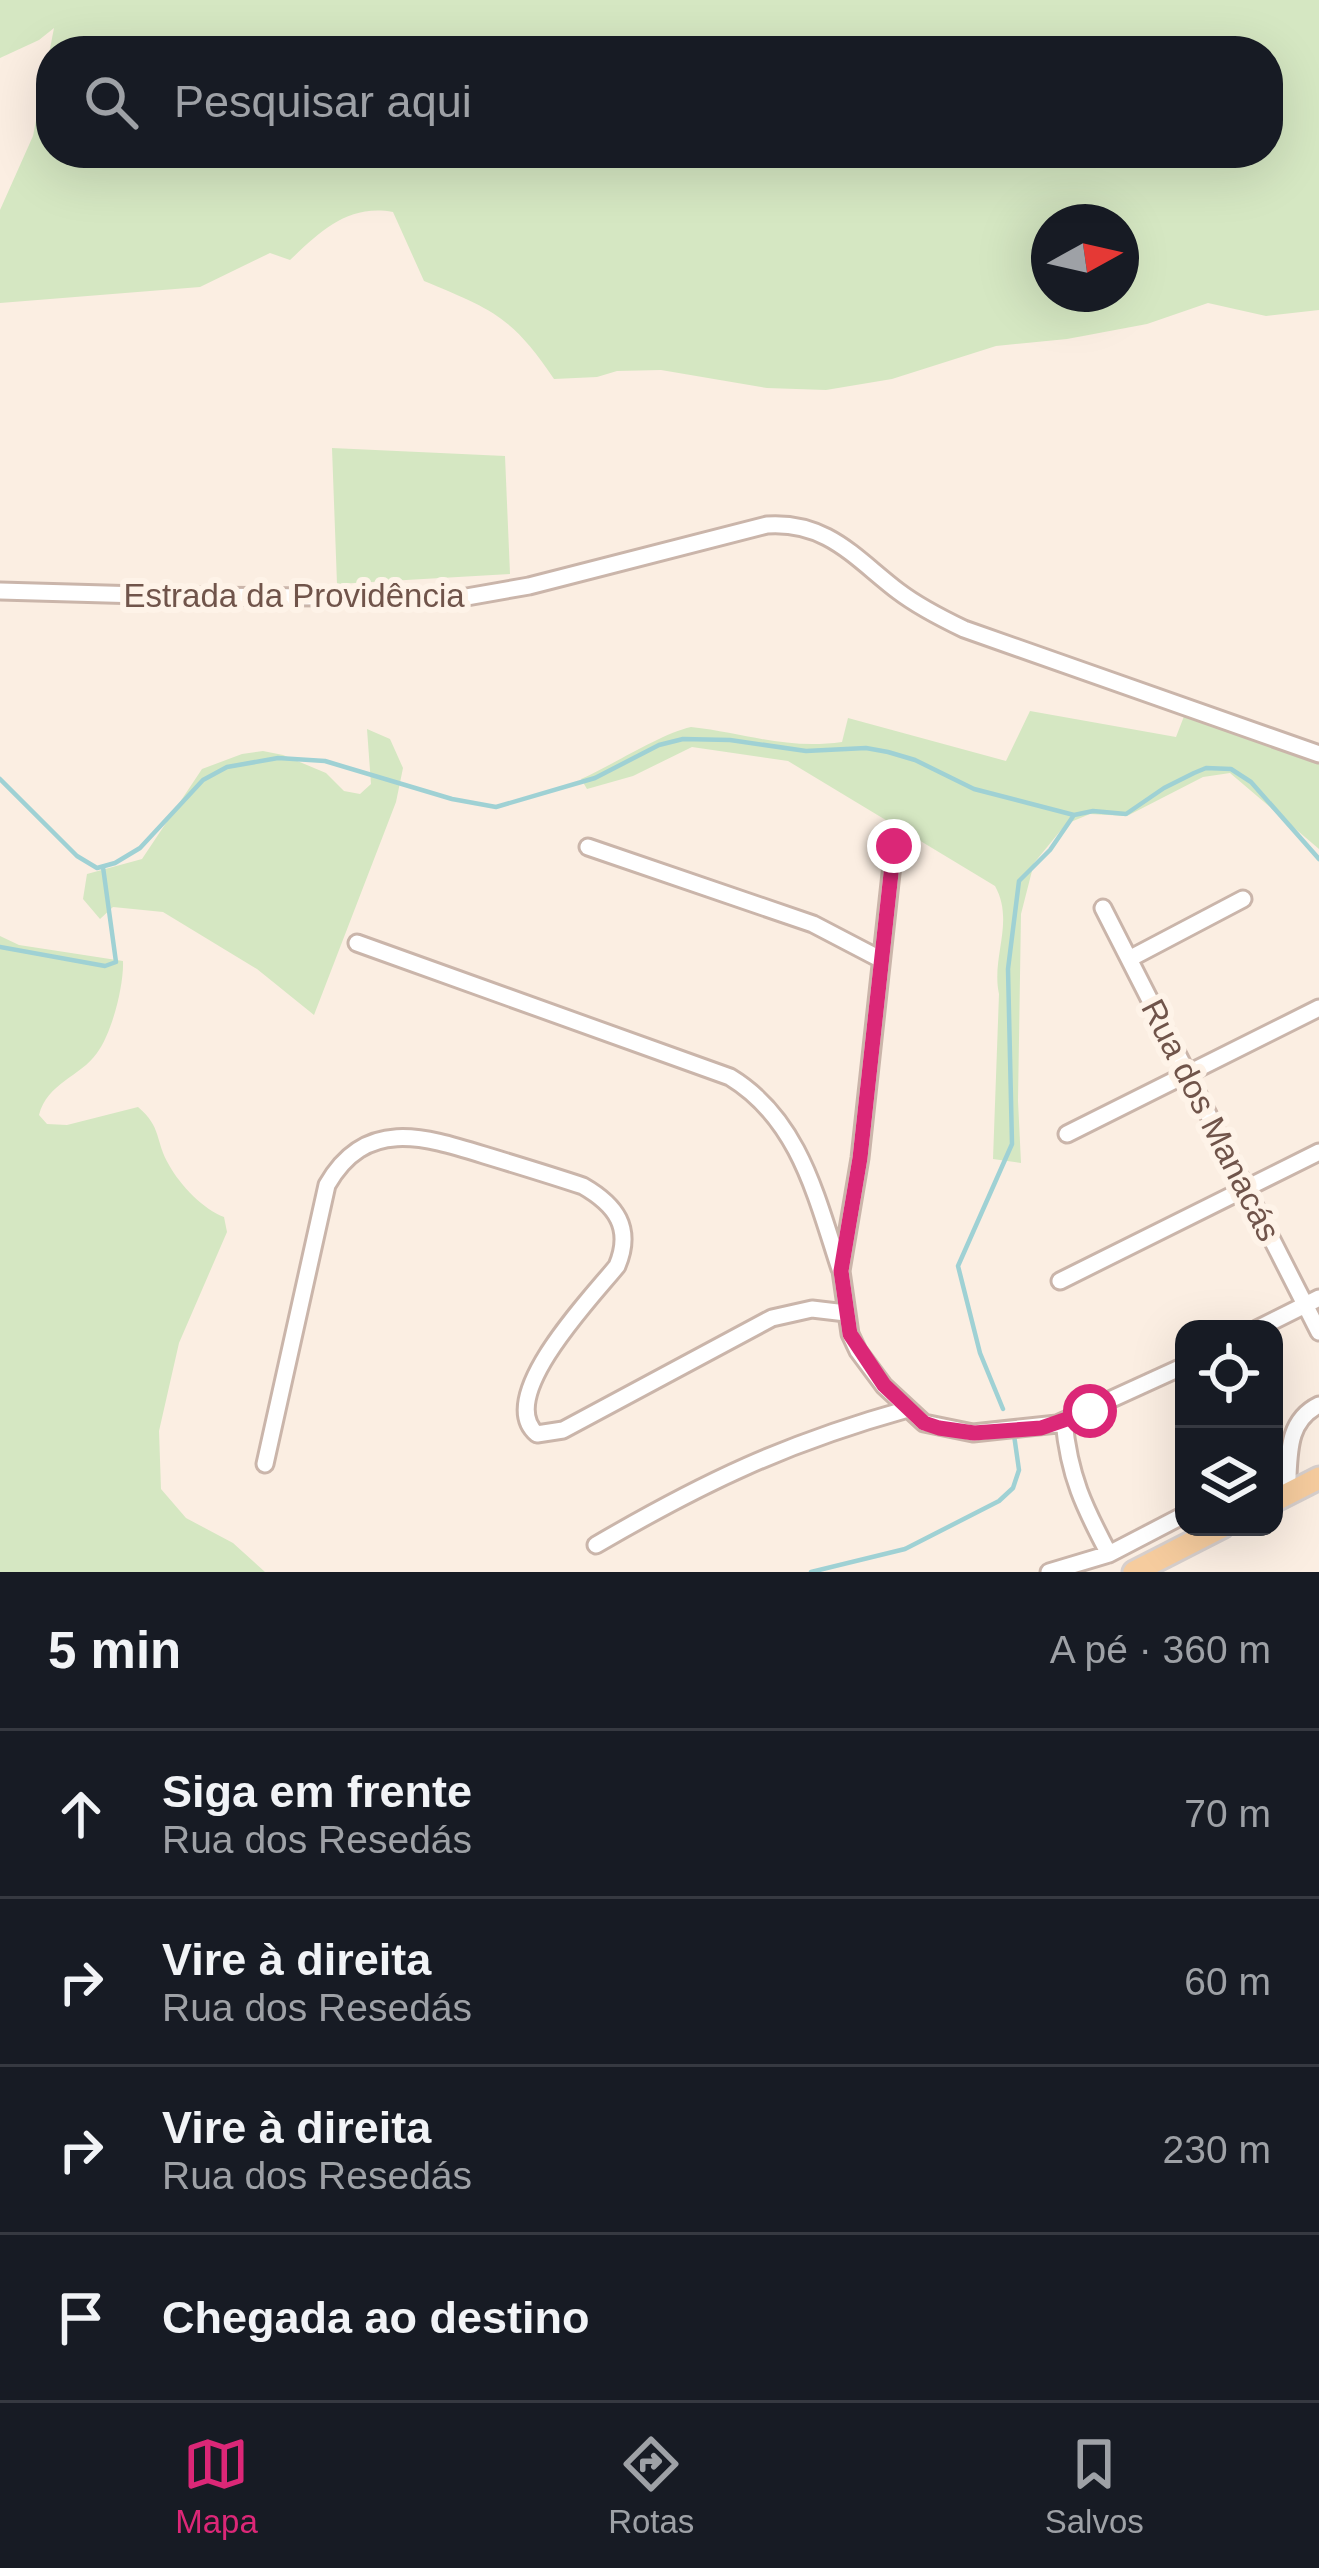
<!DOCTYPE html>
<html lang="pt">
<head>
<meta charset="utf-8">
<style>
  :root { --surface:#171b24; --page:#242831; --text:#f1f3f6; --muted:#9ea1a6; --line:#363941; --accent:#db2777 }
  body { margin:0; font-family:Helvetica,sans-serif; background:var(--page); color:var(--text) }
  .controls { position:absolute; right:36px; bottom:36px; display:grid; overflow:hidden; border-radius:24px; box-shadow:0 12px 48px #0002 }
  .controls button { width:108px; height:108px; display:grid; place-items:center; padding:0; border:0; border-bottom:3px solid var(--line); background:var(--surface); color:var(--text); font:60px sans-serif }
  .compass { position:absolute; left:1031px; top:204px; width:108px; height:108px; border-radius:50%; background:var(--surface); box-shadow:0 12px 48px #0002; rotate:82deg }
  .stop { position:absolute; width:36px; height:36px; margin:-27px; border:9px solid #db2777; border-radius:50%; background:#fff }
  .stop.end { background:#db2777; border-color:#fff; box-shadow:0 3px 12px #0008 }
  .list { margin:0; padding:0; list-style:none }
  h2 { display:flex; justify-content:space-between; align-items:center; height:156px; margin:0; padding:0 48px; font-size:51px }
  h2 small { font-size:39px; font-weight:400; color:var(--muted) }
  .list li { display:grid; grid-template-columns:78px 1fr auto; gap:36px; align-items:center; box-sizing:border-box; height:168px; padding:0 48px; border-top:3px solid var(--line) }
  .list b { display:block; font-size:45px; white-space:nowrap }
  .list p { margin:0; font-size:39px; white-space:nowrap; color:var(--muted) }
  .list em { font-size:39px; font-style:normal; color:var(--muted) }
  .icon { flex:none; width:66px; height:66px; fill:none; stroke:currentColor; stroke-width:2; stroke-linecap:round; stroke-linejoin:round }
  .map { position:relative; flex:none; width:1319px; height:1572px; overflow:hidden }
  .search { position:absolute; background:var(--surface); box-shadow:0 12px 48px #0002; left:36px; right:36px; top:36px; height:132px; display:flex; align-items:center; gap:30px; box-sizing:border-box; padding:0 42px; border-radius:48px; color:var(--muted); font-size:45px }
  .sheet { height:828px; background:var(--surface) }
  nav { display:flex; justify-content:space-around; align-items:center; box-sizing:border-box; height:168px; border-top:3px solid var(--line); background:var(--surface); font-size:33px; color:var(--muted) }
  nav a { display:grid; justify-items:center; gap:6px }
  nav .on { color:var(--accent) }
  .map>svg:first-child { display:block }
  .green { fill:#d5e7c2; fill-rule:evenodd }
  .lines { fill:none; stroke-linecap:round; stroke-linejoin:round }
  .stream { stroke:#9fd1d4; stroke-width:4.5 }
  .minor-casing { stroke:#cab5aa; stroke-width:21 }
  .major-casing { stroke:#d7cfcc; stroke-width:27 }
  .minor { stroke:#fff; stroke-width:15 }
  .major { stroke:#f6cc9e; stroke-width:21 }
  .route { stroke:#db2777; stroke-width:15 }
  .labels { text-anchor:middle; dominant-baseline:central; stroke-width:12; stroke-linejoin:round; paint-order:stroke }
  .street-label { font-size:33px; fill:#70544a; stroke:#fef3e8 }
</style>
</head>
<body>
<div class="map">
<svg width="1319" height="1572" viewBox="0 0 1319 1572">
  <rect width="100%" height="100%" fill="#fbeee2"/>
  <path class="green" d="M0,0H1319V310L1266,316L1208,303L1147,324L1067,339L996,346L892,379L826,390L767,388L661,370L617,371L597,377L554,379C512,316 491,309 424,281L393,212C348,204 321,231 290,260L270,253L200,287L0,303V210L33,136L54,28L39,40L0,58ZM1268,51V153H51V51ZM1049,222H1121V294H1049Z
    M332,448L505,456L510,574L337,584Z
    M1188,706L1319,755V849L1230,773L1203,777L1127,816L1090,814L1066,824L1034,863L1021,914L1018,1101L1021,1163L993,1159L999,994C991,957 1015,922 995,886L788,761L692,747L633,776L587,789L581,779C613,765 660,734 691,727C746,733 786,750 842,742L848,718L1006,761L1030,711L1176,737Z
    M367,729L390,739L403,768L396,802L314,1015L257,969L163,912L113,907L100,919L83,899L87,874L142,859L202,769L242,754L263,751L283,755L326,773L344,791L360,794L371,784Z
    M0,936L19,945L123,961C124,985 112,1033 97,1053C80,1077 47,1083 39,1115L47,1124L67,1125L138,1107C162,1127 155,1141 169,1165C180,1185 204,1210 224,1217L227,1232L179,1343L159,1431L161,1489L186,1518L233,1543L265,1572H0Z"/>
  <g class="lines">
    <path class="stream" d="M0,779L77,856L97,868L115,863L140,848L203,780L227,767L278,758L325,761L452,799L496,807L595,778L659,745L683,739L730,740L806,751L866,748L888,752L915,760L974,789L1074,815L1093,811L1126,814L1164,788L1194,773L1206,768L1231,769L1251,782L1319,859
      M0,947L105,966L116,962L103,867
      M1003,1409L980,1353L958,1266L1012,1144L1008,969L1019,881L1050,850L1074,815
      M811,1572L905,1549L999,1501L1013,1488L1019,1470L1014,1435"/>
    <g class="minor-casing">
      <path id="minor" d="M0,591L176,596L461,598L529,586L767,525C827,521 855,558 898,591C919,607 941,618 964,629L1319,754
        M894,846L860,1158L841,1271L850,1334L858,1351L884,1386L924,1423L973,1433L1057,1424L1184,1366
        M588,847L813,924L880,959
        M1103,908L1319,1332
        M357,943L730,1077C799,1119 816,1196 840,1269
        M1129,959L1243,899
        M1067,1134L1319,1008
        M1060,1281L1319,1152
        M1257,1329L1319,1298
        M1064,1421C1069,1476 1084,1507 1109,1554
        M265,1464L327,1185C365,1118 423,1136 484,1155C517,1165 550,1175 583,1186C616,1205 633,1228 617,1266C592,1297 494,1398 537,1434L563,1430L772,1318L812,1309L846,1313
        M1287,1494C1290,1460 1284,1422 1319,1405
        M596,1545C704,1482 786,1443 908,1409
        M1049,1572L1109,1554L1184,1515"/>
    </g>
    <g class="major-casing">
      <path id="major" d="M1274,1501L1319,1478
        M1134,1572L1222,1527"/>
    </g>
    <use href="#minor" class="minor"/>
    <use href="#major" class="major"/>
  </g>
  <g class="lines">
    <path class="route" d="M894,846L860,1158L841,1271L850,1334L884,1385L924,1423L939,1428L974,1433L1041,1428L1090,1411"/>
  </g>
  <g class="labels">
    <g class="street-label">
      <text x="294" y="595">Estrada da Providência</text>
      <text transform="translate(1211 1120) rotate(63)">Rua dos Manacás</text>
    </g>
  </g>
</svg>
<div class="controls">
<button><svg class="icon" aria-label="locate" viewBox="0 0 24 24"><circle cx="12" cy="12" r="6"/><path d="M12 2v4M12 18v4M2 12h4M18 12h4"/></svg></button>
<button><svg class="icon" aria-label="layers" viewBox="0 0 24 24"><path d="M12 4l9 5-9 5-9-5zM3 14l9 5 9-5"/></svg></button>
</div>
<svg class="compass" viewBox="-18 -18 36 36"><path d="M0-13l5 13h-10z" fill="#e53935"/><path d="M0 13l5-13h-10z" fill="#9ea1a6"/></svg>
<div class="stop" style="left:1090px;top:1411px"></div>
<div class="stop end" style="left:894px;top:846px"></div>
<div class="search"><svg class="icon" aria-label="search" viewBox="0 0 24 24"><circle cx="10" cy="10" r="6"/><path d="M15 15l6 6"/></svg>Pesquisar aqui</div>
</div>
<section class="sheet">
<h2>5 min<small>A pé · 360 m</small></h2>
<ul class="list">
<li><svg class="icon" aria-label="ahead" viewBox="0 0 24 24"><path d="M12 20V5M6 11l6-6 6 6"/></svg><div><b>Siga em frente</b><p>Rua dos Resedás</p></div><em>70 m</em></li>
<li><svg class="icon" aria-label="right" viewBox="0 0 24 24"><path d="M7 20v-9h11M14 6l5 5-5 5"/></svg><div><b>Vire à direita</b><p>Rua dos Resedás</p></div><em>60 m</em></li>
<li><svg class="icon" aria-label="right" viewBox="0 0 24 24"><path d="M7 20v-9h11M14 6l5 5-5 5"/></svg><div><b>Vire à direita</b><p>Rua dos Resedás</p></div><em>230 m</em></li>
<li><svg class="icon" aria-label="arrive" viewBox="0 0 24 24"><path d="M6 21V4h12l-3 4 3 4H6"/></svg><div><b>Chegada ao destino</b></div></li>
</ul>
</section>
<nav>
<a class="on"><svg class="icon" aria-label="map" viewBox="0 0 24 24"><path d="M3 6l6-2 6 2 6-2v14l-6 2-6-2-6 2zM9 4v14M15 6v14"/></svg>Mapa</a>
<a><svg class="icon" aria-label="directions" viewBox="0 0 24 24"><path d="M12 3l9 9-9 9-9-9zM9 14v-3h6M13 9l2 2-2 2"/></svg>Rotas</a>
<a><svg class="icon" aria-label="saved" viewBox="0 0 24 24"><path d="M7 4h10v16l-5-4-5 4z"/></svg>Salvos</a>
</nav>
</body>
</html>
